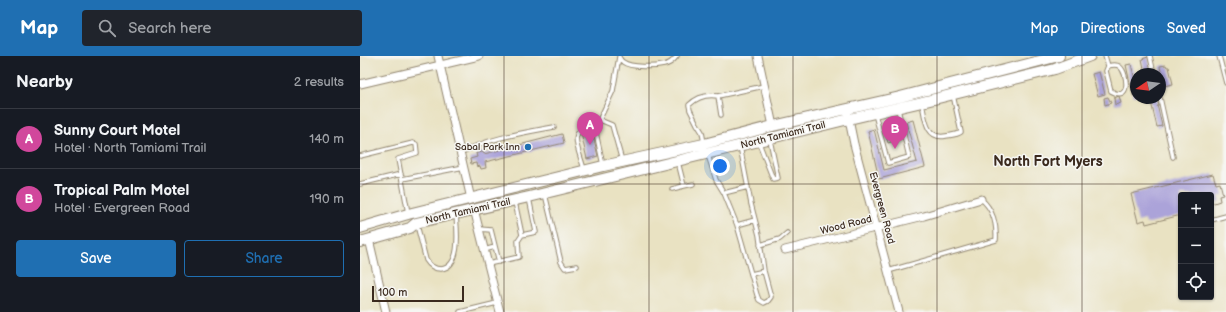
<!DOCTYPE html>
<html lang="en">
<head>
<meta charset="utf-8">
<style>
  :root { --surface:#171b24; --page:#20242c; --text:#f1f3f6; --muted:#9ea1a6; --line:#363941; --accent:#1f6fb2 }
  body { margin:0; font-family:"Balsamiq Sans",sans-serif; background:var(--page); color:var(--text) }
  .controls { position:absolute; right:12px; bottom:12px; display:grid; overflow:hidden; border-radius:4px; box-shadow:0 1px 3px #0004 }
  .controls button { width:36px; height:36px; display:grid; place-items:center; padding:0; border:0; border-bottom:1px solid var(--line); background:var(--surface); color:var(--text); font:20px sans-serif }
  .compass { position:absolute; left:770px; top:12px; width:36px; height:36px; border-radius:50%; background:var(--surface); box-shadow:0 1px 3px #0004; rotate:257deg }
  .scale { position:absolute; left:12px; bottom:10px; width:92px; box-sizing:border-box; padding-left:4px; border:2px solid #3b2a1e; border-top:0; font-size:11px; line-height:14px; white-space:nowrap; color:#3b2a1e; -webkit-text-stroke:3px #f6f6f2; paint-order:stroke }
  .you { position:absolute; left:360px; top:110px; width:14px; height:14px; margin:-10px; border:3px solid #fff; border-radius:50%; background:#1a73e8; box-shadow:0 0 0 6px #1a73e833 }
  .badge { display:grid; place-items:center; width:26px; height:26px; border-radius:50%; background:var(--accent); color:#fff; font-size:13px; font-weight:700 }
  .pin { position:absolute; translate:-50% -33px; filter:drop-shadow(0 1px 2px #0008) }
  .pin::after { content:''; position:absolute; top:21px; width:14px; height:12px; background:inherit; clip-path:polygon(0 0,100% 0,50% 100%) }
  .list { margin:0; padding:0; list-style:none }
  h2 { display:flex; justify-content:space-between; align-items:center; height:52px; margin:0; padding:0 16px; font-size:17px }
  h2 small { font-size:13px; font-weight:400; color:var(--muted) }
  .list li { display:grid; grid-template-columns:26px 1fr auto; gap:12px; align-items:center; box-sizing:border-box; height:60px; padding:0 16px; border-top:1px solid var(--line) }
  .list b { display:block; font-size:15px; white-space:nowrap }
  .list p { margin:0; font-size:13px; white-space:nowrap; color:var(--muted) }
  .list em { font-size:13px; font-style:normal; color:var(--muted) }
  .actions { display:flex; gap:8px; padding:12px 16px }
  .actions a { flex:1; padding:9px 0; border:1px solid var(--accent); border-radius:4px; text-align:center; font-size:14px; color:var(--accent) }
  .actions .main { background:var(--accent); color:#fff }
  .icon { flex:none; width:22px; height:22px; fill:none; stroke:currentColor; stroke-width:2; stroke-linecap:round; stroke-linejoin:round }
  .map { position:relative; flex:none; width:866px; height:256px; overflow:hidden }
  header { display:flex; align-items:center; gap:24px; box-sizing:border-box; height:56px; padding:0 20px; background:var(--accent); color:#fff }
  header strong { font-size:19px }
  nav { display:flex; gap:22px; margin-inline-start:auto; font-size:14px }
  .search { width:280px; height:36px; background:var(--page); display:flex; align-items:center; gap:10px; box-sizing:border-box; padding:0 14px; border-radius:4px; color:var(--muted); font-size:15px }
  main { display:flex }
  aside { flex:1; background:var(--surface) }
  .map>svg:first-child { display:block }
  .building { fill:#aba3d9 }
  .lines { fill:none; stroke-linecap:round; stroke-linejoin:round }
  .service-casing { stroke:#928670; stroke-width:5.5 }
  .minor-casing { stroke:#928670; stroke-width:9 }
  .primary-casing { stroke:#928670; stroke-width:12 }
  .service { stroke:#fff; stroke-width:3.5 }
  .minor { stroke:#fff; stroke-width:7 }
  .primary { stroke:#fff; stroke-width:10 }
  .grid { fill:none; stroke:#3b2a1e; stroke-width:1; stroke-opacity:0.55 }
  .poi-dot { fill:#1f6fb2; stroke:#f6f6f2; stroke-width:1.5 }
  .labels { text-anchor:middle; dominant-baseline:central; stroke-width:3; stroke-linejoin:round; paint-order:stroke }
  .street-label { font-size:10px; fill:#3b2a1e; stroke:#f6f6f2 }
  .poi-label { font-size:10px; fill:#3b2a1e; stroke:#f6f6f2; text-anchor:end }
  .district-label { font-size:14px; font-weight:bold; fill:#3b2a1e; stroke:#f6f6f2 }
</style>
</head>
<body>
<header>
<strong>Map</strong>
<div class="search"><svg class="icon" aria-label="search" viewBox="0 0 24 24"><circle cx="10" cy="10" r="6"/><path d="M15 15l6 6"/></svg>Search here</div>
<nav><a>Map</a><a>Directions</a><a>Saved</a></nav>
</header>
<main>
<aside>
<h2>Nearby<small>2 results</small></h2>
<ul class="list">
<li><span class="badge" style="background:#d1479c">A</span><div><b>Sunny Court Motel</b><p>Hotel · North Tamiami Trail</p></div><em>140 m</em></li>
<li><span class="badge" style="background:#d1479c">B</span><div><b>Tropical Palm Motel</b><p>Hotel · Evergreen Road</p></div><em>190 m</em></li>
</ul>
<div class="actions"><a class="main">Save</a><a>Share</a></div>
</aside>
<div class="map">
<svg width="866" height="256" viewBox="0 0 866 256">
  <rect width="100%" height="100%" fill="#f6f6f2"/>
  <filter id="ink" filterUnits="userSpaceOnUse"><feTurbulence type="fractalNoise" baseFrequency=".025" numOctaves="2"/><feDisplacementMap in="SourceGraphic" scale="8" xChannelSelector="R" yChannelSelector="G"/><feConvolveMatrix kernelMatrix="1 2 1 2 8 2 1 2 1" color-interpolation-filters="sRGB"/></filter>
  <filter id="wash" filterUnits="userSpaceOnUse"><feTurbulence type="fractalNoise" baseFrequency=".012" numOctaves="4" result="noise"/><feDisplacementMap in="SourceGraphic" scale="16" xChannelSelector="R" yChannelSelector="G"/><feGaussianBlur stdDeviation="0.9" result="paint"/><feColorMatrix in="noise" values="0 0 0 0 0 0 0 0 0 0 0 0 0 0 0 0 0 1.4 0 .05"/><feComposite in="paint" operator="in"/></filter>
  <g filter="url(#wash)">
    <rect width="100%" height="100%" fill="#e9e2c2"/>
    <g id="blocks">
      <path class="building" d="M788,1L792,16L785,17L782,3Z
        M771,8L776,28V39L773,40L766,9Z
        M806,9L807,11H809L813,28L804,30L802,25L800,26V18H798V16H801L800,10Z
        M739,16L745,38L738,40L732,18Z
        M759,40L761,47L755,49L754,42Z
        M748,41L751,47L745,49L744,42Z
        M790,42H797L799,50H797L798,53L802,70L797,71Z
        M553,64L565,111L519,123L508,75L514,73L524,114L557,106L546,66Z
        M535,69L538,78L532,80L534,85L528,87L526,80H528L526,71Z
        M232,75L238,100L227,103L221,77Z
        M202,78L204,87L125,106L126,112L121,113L120,110L117,111L116,107L111,108L110,103L117,101L116,97L123,96L124,98Z
        M853,118L856,128L860,127L863,139L859,140L860,145L851,148V139H821V159L786,168L785,164L778,166L771,138Z"/>
    </g>
  </g>
  <g filter="url(#ink)">
    <use href="#blocks" fill-opacity="0" stroke="#928670" stroke-width="1"/>
    <g class="lines">
      <g class="service-casing">
        <path id="service" d="M745,0L748,10L746,15L751,35C772,47 767,16 760,11C757,8 752,9 748,10
          M790,0L794,18
          M859,0L866,27
          M259,1C260,3 261,5 263,6C271,12 295,11 304,9C310,8 314,4 317,0
          M358,40L404,30
          M800,42L813,101
          M562,47C565,62 566,84 586,80C592,79 597,79 601,76L593,39
          M515,58L528,107L549,101L538,53
          M240,64L252,69L262,105
          M235,72L243,109
          M344,87L342,76L337,68L330,54L329,49C337,41 346,38 358,40L361,59
          M399,87L413,123L418,122L410,84
          M100,97C129,82 162,77 194,71
          M348,99L356,124L364,137L377,169L397,239L399,244L404,247L408,245L411,241L404,215L399,179L391,148L380,90
          M0,100L53,87L56,88L57,97L38,103L48,157
          M224,114C221,97 203,70 235,72L236,71L253,35L259,1
          M42,123L104,111
          M0,128L41,118
          M324,130L333,128
          M312,133L324,130L318,106
          M364,137L388,131
          M185,138L201,206L205,212L217,210
          M155,146L162,179L176,176L169,142
          M851,164L866,160
          M57,169L66,204C69,209 74,213 81,213C102,211 97,173 96,158
          M377,169L395,164
          M119,173L131,174L139,206
          M400,189L420,183L427,177
          M124,194L135,191
          M128,208L159,201L158,185L162,179
          M528,215L636,184C637,169 633,153 621,143
          M391,218L404,215
          M100,256L137,247"/>
      </g>
      <g class="minor-casing">
        <path id="minor" d="M78,0L111,143
          M398,0L413,70
          M0,28L119,0
          M488,59L494,88L539,256
          M114,153L140,256
          M9,183L26,256
          M425,194L564,160L621,143"/>
      </g>
      <g class="primary-casing">
        <path id="primary" d="M0,172L48,158L243,110L344,88L413,70L540,41L699,0
          M0,186L50,172L56,167L169,141L489,63L562,46L695,13L730,0"/>
      </g>
      <use href="#service" class="service"/>
      <use href="#minor" class="minor"/>
      <use href="#primary" class="primary"/>
    </g>
  </g>
  <path class="grid" d="M144,0V256M289,0V256M433,0V256M577,0V256M722,0V256M0,128H866"/>
  <circle class="poi-dot" cx="168" cy="91" r="4"/>
  <g class="labels">
    <g class="street-label">
      <text transform="translate(423 79) rotate(-14)">North Tamiami Trail</text>
      <text transform="translate(522 152) rotate(75)">Evergreen Road</text>
      <text transform="translate(108 155) rotate(-13)">North Tamiami Trail</text>
      <text transform="translate(486 169) rotate(-14)">Wood Road</text>
    </g>
    <g class="poi-label">
      <text x="160" y="91">Sabal Park Inn</text>
    </g>
    <g class="district-label">
      <text x="688" y="105">North Fort Myers</text>
    </g>
  </g>
</svg>
<div class="controls">
<button>+</button>
<button>−</button>
<button><svg class="icon" aria-label="locate" viewBox="0 0 24 24"><circle cx="12" cy="12" r="6"/><path d="M12 2v4M12 18v4M2 12h4M18 12h4"/></svg></button>
</div>
<svg class="compass" viewBox="-18 -18 36 36"><path d="M0-13l5 13h-10z" fill="#e53935"/><path d="M0 13l5-13h-10z" fill="#9ea1a6"/></svg>
<div class="scale">100 m</div>
<div class="you"></div>
<div class="pin badge" style="left:230px;top:89px;background:#d1479c">A</div>
<div class="pin badge" style="left:535px;top:93px;background:#d1479c">B</div>
</div>
</main>
</body>
</html>
